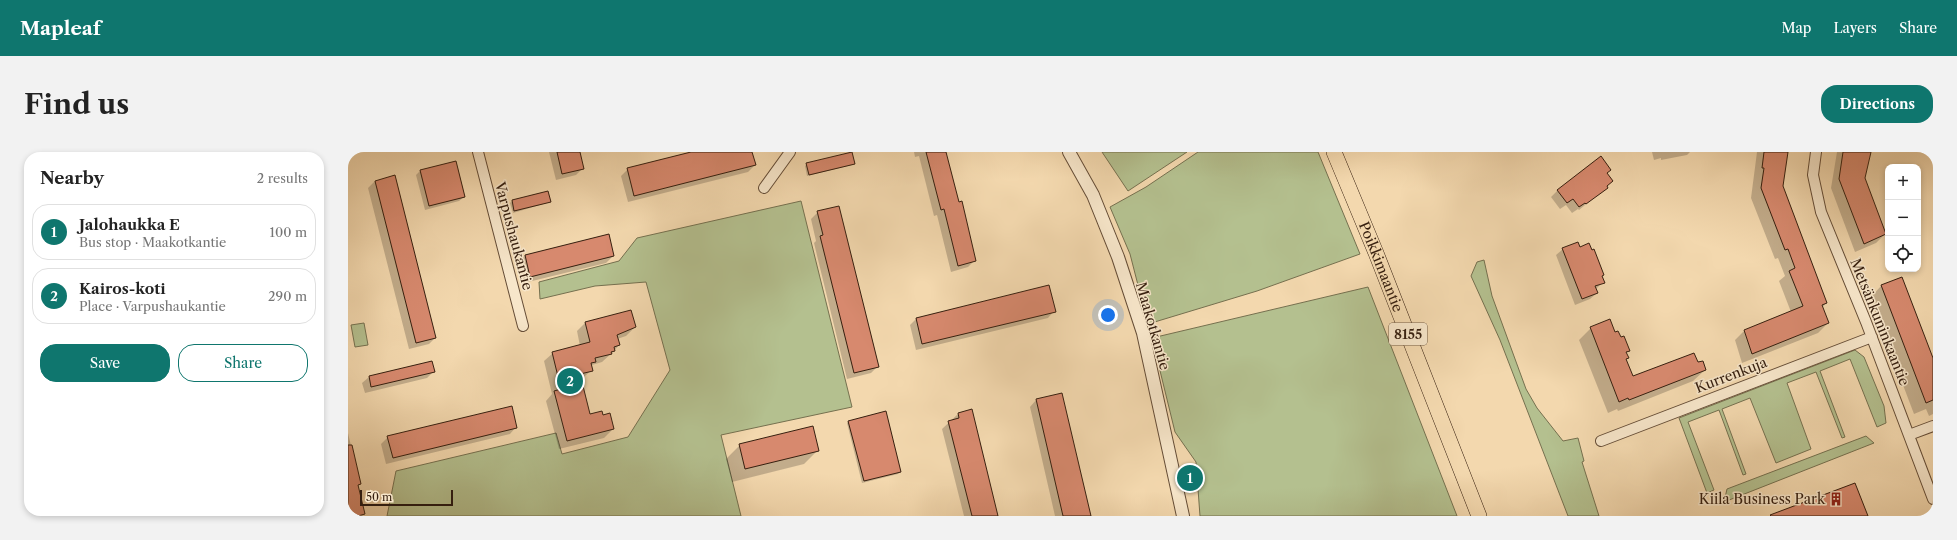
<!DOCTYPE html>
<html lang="en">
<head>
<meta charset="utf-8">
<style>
  :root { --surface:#fff; --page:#f2f2f2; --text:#222; --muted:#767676; --line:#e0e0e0; --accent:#0f766e }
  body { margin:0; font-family:"Libre Caslon Text",serif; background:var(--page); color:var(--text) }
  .controls { position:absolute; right:12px; top:12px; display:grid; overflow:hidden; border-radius:8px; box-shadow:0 2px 6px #0003 }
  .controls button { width:36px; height:36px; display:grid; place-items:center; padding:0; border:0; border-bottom:1px solid var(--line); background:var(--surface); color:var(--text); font:20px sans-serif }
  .scale { position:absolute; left:12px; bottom:10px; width:93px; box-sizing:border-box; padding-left:4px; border:2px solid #361f0f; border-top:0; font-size:11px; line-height:14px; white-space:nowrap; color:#361f0f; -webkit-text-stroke:3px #f7e6ca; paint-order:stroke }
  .you { position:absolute; left:760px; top:163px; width:14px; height:14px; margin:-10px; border:3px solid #fff; border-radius:50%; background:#1a73e8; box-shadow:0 0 0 6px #1a73e833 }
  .badge { display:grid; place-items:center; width:26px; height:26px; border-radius:50%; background:var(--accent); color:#fff; font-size:13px; font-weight:700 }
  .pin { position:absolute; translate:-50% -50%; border:2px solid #fff; box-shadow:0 1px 4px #0006 }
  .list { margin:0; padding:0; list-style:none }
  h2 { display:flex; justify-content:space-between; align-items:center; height:52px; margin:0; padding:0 16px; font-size:17px }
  h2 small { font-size:13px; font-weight:400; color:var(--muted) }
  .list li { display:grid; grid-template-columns:26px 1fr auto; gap:12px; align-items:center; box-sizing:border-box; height:56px; margin:0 8px 8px; padding:0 8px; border:1px solid var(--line); border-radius:16px }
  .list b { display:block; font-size:15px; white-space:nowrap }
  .list p { margin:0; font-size:13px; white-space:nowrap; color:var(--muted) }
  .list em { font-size:13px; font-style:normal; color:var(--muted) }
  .actions { display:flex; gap:8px; padding:12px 16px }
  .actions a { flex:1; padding:9px 0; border:1px solid var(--accent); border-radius:16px; text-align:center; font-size:14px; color:var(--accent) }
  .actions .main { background:var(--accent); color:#fff }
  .icon { flex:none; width:22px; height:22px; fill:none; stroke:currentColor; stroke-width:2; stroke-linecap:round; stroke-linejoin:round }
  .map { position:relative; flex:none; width:1585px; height:364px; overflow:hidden; border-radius:16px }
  header { display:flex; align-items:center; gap:24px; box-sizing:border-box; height:56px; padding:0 20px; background:var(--accent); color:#fff }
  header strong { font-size:19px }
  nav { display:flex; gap:22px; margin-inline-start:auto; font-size:14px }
  .intro { display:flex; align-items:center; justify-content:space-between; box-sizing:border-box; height:96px; padding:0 24px }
  h1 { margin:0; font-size:28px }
  .button { padding:10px 18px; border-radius:16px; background:var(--accent); color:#fff; font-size:14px; font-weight:700 }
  main { display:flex; gap:24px; padding:0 24px }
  aside { flex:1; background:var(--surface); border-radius:16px; box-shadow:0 2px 6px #0003 }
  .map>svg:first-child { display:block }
  .green { fill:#b4c08f; stroke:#75704f }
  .shadow { fill:#0003 }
  .building { fill:#d7896e; stroke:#361f0f }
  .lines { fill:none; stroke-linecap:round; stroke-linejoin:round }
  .minor-casing { stroke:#654d37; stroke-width:12 }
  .tertiary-casing { stroke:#654d37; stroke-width:14 }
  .primary-casing { stroke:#361f0f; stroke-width:16 }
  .minor { stroke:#f7e6ca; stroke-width:10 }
  .tertiary { stroke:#f7e6ca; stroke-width:12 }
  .primary { stroke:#f3d8ae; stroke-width:15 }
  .labels { text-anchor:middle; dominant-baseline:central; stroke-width:3; stroke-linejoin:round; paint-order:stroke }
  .shield { fill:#f7e6ca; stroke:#705b47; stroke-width:1 }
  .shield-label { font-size:13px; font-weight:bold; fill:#361f0f }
  .street-label { font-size:14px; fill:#361f0f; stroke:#f7e6ca }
  .poi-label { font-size:14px; fill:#361f0f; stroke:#f7e6ca; text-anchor:end }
</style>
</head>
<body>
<header>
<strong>Mapleaf</strong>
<nav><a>Map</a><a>Layers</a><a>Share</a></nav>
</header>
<div class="intro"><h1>Find us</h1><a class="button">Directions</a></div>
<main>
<aside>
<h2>Nearby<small>2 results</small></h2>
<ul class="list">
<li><span class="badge">1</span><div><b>Jalohaukka E</b><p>Bus stop · Maakotkantie</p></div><em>100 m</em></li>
<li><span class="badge">2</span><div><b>Kairos-koti</b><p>Place · Varpushaukantie</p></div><em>290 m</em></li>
</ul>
<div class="actions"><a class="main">Save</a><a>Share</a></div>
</aside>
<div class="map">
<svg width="1585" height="364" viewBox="0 0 1585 364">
  <rect width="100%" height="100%" fill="#f3d8ae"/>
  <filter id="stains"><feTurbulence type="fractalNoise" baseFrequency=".005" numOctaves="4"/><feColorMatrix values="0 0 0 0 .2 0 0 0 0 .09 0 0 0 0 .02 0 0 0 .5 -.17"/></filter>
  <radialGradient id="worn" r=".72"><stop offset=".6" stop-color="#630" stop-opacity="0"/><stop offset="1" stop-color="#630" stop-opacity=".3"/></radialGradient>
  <path class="green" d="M754,0H839L780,39Z
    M850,0H970L1012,102L909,139L800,172L782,102L762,55L798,35Z
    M453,49L504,255L373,283L393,364H39L48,319L208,281L214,302L280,285L322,218L298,130L247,134L192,147L191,130L271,109L289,86Z
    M1136,108L1144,144L1178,237L1189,256L1215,289L1230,286L1236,309L1234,310L1251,364H1220L1152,188L1123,124L1129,110Z
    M1020,135L1109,364H852L848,310L827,280L804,186Z
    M16,171L20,193L7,195L3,173Z
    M1507,198L1516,205L1536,254L1538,271L1529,275L1502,207L1472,219L1497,285L1494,286L1468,220L1439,231L1463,297L1428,311L1402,246L1374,257L1398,322L1395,323L1371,258L1340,270L1366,338L1359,341L1331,266Z
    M1518,284L1526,291L1376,350L1379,337Z"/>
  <path class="shadow" d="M201,0H231L235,16L228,23L208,28Z
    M347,0H403L407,13L400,20L280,50L273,24L280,17Z
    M566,0H597L627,108L620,115L603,120L589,63L586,64L571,4L567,5Z
    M1304,0H1342L1339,3L1313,8V6L1306,8Z
    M1409,0H1439L1433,34L1478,151L1474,156L1480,171L1470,181L1394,211L1387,188L1397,178L1443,160L1431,129L1437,124L1430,106L1427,107L1403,46Z
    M1489,0H1522L1516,27L1537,82L1528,91L1507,100L1483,36Z
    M506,11L504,13L459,24L457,14L459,12Z
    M72,19L116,45L111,49L77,58L68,23Z
    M1258,21L1259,35L1231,58L1230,57L1224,61L1218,53L1212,57L1203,45L1210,38Z
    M27,29L87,186L81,192L61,197L20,36Z
    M164,49L202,50L165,61L162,51Z
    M470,60L530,214L523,221L499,227L466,91L468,89L463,67Z
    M260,83L265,104L258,111L176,131L170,110L177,103Z
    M1215,97L1255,123L1253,125L1255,130L1247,138L1249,141L1242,147L1227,153L1208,103Z
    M1553,126L1585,209V262L1581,264L1578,257L1566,262L1522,146L1533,134Z
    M706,159L700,166L568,198L562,173L568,167Z
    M237,171L287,175L278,184L269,187L271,193L266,199L254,210L244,213V218L232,228L241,263L265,277L256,286L211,297L198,249L204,242L196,209L205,201L232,194L229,179Z
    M1243,176L1267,181L1281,199L1278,201L1277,208L1284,226L1349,212L1357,218L1345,229L1270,259L1269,257L1260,261L1231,188Z
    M83,210L85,220L79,226L17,241L14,231L21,225Z
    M688,248L742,364H707L682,255Z
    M610,262L649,364H616L594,277Z
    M501,269L552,320L550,322L514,331L499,271Z
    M168,275L162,282L38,312L33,292L40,285Z
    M0,281L12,332L9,335L16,362L14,364H0Z
    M392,293L470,298L456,312L384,330L378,307Z"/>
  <path class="building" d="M209,0H232L236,17L214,22Z
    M343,0H404L408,13L286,44L279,16Z
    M504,0L507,12L461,23L458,11Z
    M578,0H598L611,50L614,49L628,109L610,114L596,57L593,58Z
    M1416,0H1440L1435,34L1479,151L1474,153L1481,171L1404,202L1396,178L1455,154L1441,119L1447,116L1440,97L1437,98L1413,36L1416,16H1414Z
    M1495,0H1523L1517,26L1538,82L1516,92L1491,27Z
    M1253,4L1263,18L1259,21L1265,29L1259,34L1260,36L1238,52L1237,51L1231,55L1225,47L1219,51L1209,38Z
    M108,9L117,45L81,54L72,18Z
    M47,23L88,186L68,191L27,29Z
    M200,39L203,50L166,59L164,48Z
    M491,54L531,215L506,221L472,84L475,83L469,59Z
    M261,82L266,104L182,125L177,103Z
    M1230,90L1232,95L1241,91L1244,98L1246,97L1256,123L1254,124L1257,131L1247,134L1250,141L1234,147L1214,96Z
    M1554,125L1585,206V248L1578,251L1533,133Z
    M701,133L708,160L574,192L568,166Z
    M283,158L288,175L269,183L272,193L266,195L267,199L263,200L264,202L247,206L248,210L243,211L245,219L232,222L242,262L254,259L255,263L262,261L266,277L219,289L206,239L213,237L204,200L242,190L237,170Z
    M1262,167L1267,180L1270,179L1273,185L1276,184L1282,199L1278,200L1281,206L1278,207L1285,224L1346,201L1350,210L1355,209L1358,218L1281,248L1280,246L1271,250L1242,175Z
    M84,209L87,220L23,235L21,224Z
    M714,241L743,364H715L688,247Z
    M164,254L169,276L45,306L39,284Z
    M624,257L650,364H624L600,269L611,266L610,261Z
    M538,259L553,320L516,329L500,269Z
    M465,274L471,299L397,317L391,292Z
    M0,293H4L13,332L10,333L17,362L10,364H0Z
    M1507,331L1520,364H1423L1422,363Z"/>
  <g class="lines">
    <g class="minor-casing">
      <path id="minor" d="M130,0L175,174
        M1468,0L1465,23L1473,60L1518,170L1585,347
        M416,36L442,0
        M1561,283L1585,274
        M1253,289L1524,185"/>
    </g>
    <g class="tertiary-casing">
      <path id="tertiary" d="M721,0L745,43L770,105L795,181L835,364"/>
    </g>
    <g class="primary-casing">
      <g id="primary">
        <path id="s1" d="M986,0L1028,101L1131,364"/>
      </g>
    </g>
    <use href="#minor" class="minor"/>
    <use href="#tertiary" class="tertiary"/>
    <use href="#primary" class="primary"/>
  </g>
  <defs>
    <g id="building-bare" transform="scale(1.08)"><path d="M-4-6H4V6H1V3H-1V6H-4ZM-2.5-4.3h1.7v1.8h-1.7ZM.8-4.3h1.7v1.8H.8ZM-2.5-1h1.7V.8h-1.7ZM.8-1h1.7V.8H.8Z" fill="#8f2418" stroke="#f7e6ca" stroke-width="2.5" paint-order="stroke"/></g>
  </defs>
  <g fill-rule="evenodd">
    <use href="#building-bare" x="1488" y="347"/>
  </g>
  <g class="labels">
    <rect class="shield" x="1041" y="171" width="38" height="22" rx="3"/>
    <g class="shield-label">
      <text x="1060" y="182">8155</text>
    </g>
    <g class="street-label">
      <text transform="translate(166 84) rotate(75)">Varpushaukantie</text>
      <text stroke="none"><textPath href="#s1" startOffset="124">Poikkimaantie</textPath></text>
      <text transform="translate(1532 170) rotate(68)">Metsänkuninkaantie</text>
      <text transform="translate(805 174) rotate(74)">Maakotkantie</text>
      <text transform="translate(1383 223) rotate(-21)">Kurrenkuja</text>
    </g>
    <g class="poi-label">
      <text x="1477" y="347">Kiila Business Park</text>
    </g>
  </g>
  <rect width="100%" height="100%" filter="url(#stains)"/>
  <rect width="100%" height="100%" fill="url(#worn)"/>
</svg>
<div class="controls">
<button>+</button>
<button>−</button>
<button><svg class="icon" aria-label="locate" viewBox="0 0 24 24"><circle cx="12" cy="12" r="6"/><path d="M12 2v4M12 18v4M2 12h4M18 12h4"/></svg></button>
</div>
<div class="scale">50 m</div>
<div class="you"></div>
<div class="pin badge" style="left:842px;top:326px">1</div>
<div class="pin badge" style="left:222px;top:229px">2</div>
</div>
</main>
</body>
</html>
